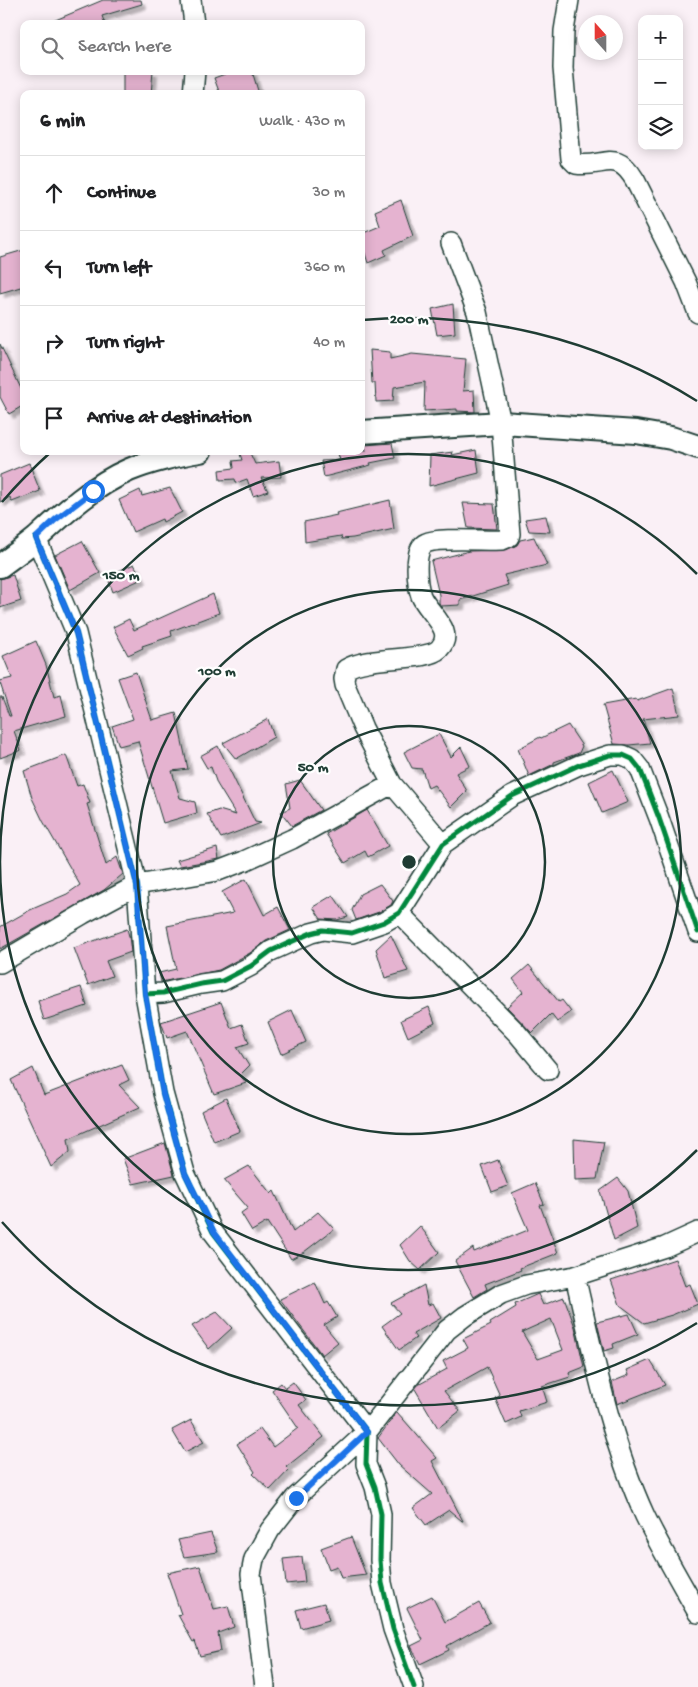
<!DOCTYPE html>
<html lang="en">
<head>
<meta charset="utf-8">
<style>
  :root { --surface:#fff; --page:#f6f6f6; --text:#202124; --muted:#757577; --line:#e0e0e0 }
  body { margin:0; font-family:"Gochi Hand",sans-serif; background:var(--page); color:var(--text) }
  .controls { position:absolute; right:15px; top:15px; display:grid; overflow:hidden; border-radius:10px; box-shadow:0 2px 12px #0003 }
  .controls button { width:45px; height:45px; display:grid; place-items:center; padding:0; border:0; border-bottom:1px solid var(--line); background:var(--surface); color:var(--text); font:25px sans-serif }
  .compass { position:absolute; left:578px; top:15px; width:45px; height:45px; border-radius:50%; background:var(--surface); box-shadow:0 2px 12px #0003; rotate:339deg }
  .stop { position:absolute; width:15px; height:15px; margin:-11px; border:4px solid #1a73e8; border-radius:50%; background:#fff }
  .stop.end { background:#1a73e8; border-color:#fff; box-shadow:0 1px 5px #0008 }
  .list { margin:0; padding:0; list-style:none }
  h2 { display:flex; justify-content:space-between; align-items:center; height:65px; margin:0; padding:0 20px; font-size:21px }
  h2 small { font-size:16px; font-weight:400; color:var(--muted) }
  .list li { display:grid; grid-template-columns:32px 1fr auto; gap:15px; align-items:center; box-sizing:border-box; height:75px; padding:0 20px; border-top:1px solid var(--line) }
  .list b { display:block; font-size:19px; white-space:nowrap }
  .list em { font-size:16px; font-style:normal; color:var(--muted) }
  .icon { flex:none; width:28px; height:28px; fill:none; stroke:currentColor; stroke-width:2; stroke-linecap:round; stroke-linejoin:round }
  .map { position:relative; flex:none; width:698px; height:1687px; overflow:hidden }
  .search { position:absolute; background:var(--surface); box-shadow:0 2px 12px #0003; left:20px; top:20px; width:345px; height:55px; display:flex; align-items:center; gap:12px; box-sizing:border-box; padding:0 18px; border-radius:10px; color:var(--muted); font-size:19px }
  .panel { position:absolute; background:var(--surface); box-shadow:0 2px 12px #0003; left:20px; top:90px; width:345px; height:365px; border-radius:10px }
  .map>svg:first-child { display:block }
  .building { fill:#e5b3d0; stroke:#1f3d34; fill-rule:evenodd; filter:url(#shadow) }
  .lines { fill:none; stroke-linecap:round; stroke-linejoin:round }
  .minor-casing { stroke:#1f3d34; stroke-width:22 }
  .tertiary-casing { stroke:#1f3d34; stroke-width:26 }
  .minor { stroke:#fff; stroke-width:19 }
  .tertiary { stroke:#fff; stroke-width:22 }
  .cycleway-casing { stroke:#fff; stroke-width:8 }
  .cycleway { stroke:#00873e; stroke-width:5 }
  .route { stroke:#1a73e8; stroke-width:6 }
  .ring { fill:none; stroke:#1f3d34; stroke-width:2.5 }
  .centre { fill:#1f3d34; stroke:#fff; stroke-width:2.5 }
  .ring-label { font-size:15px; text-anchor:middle; font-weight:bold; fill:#1f3d34; stroke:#fff; stroke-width:4.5; stroke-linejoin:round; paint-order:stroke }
</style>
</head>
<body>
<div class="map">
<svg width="698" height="1687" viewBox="0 0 698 1687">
  <defs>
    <filter id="shadow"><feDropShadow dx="4.5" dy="4.5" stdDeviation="1" flood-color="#0004"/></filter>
  </defs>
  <rect width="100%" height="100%" fill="#faf0f6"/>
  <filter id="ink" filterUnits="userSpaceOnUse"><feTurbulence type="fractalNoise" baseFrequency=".02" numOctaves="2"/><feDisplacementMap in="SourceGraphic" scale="10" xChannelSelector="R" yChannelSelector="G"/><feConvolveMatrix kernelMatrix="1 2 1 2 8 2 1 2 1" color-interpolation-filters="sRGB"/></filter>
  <g filter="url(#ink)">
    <path class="building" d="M103,0H141L142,4L102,16L105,24H46Z
      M123,71H153L151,94H123Z
      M233,71H252L259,94H220L214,78Z
      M401,200L413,236L384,250L386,255L368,263L361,241V234L380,226L375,211Z
      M24,250V286L0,293V257Z
      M453,304L455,333L437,335L432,309Z
      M0,344L24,395V405L9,414L0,397Z
      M370,350L390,352V359L412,354L466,359L463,391L474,390L475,412L457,411V409L424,411L425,382L394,387L393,401L376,402L375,383H372Z
      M392,443L395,458L370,463L371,465L324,477L321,461L340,460L337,451H366L365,445Z
      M476,450L479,473L429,486L430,455L453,452L452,455Z
      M239,451H249L255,464L279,461L281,477L261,478L268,491L253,496L247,479L236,483L235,479L220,480L219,470L234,468L233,461L242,460Z
      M29,463L40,491L12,502L10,497L0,502V475Z
      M170,488L182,512L163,522L162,519L133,532L119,500L140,490L142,496Z
      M390,500L394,529L353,538L342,539L341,536L305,542L304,522L337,515L336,513Z
      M463,503L494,504L497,529L468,528Z
      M546,516L550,532L529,531L525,519Z
      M534,537L547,565L504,575L508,585L460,600V605L441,606L439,603V595L431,561L469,551L506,550L517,545L520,540Z
      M82,541L100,573L70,590L55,555Z
      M134,564L142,579L113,592L107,576Z
      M13,575L21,601L0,608V579Z
      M213,594L219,613L171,631L172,636L142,646L143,648L128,655L113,627L129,619L134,630Z
      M36,641L46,665L54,697L61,695L66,716L14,731L21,750L0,758V697H2L9,716H11L0,683V681L12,678L3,656Z
      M136,672L152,720L176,713L188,769L172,771L180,798L195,802L197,813L163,823L138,741L119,746L112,726L133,719L118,678Z
      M673,688L679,715L643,719L650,743L629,745L614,744L603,705L636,699L637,701Z
      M268,719L274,737L236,759L223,743Z
      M568,725L582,746L579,753L554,762V764L529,776L518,749L540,737L541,738Z
      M439,734L451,757L461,747L470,766L456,773L467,791L451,807L434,785L428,788L422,769L412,768L404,752Z
      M218,746L255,822L261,823L221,838L207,814L219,810L236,815L217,784L211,767L207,768L200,756Z
      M66,755L77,786L83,784L90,803L87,804L106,865L117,857L123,874L104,890L0,949V927L30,910L67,894L80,885L43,821L32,798L24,771Z
      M613,770L628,802L602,813L589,782Z
      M300,780L321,810L292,826L281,812L290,808L286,784Z
      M367,810L388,846L368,857L365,851L345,863L326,834Z
      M217,848L219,859L180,866L177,860Z
      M246,879L264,915L278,907L290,930L266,941L250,953L219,970L161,982L159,973L176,969L167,926L233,913L222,892Z
      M380,884L393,901L391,905L379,912L356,920L352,910L360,894Z
      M333,895L348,917L337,920L321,919L313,907Z
      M127,929L129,936L131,952L106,961L112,976L88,985L74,948Z
      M391,935L408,971L385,978L376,949Z
      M529,965L559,1002L562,1000L571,1012L557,1022L551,1014L532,1033L507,1007L523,992L513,979Z
      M81,987L87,1006L44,1020L38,1001Z
      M221,1002L231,1028L242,1024L249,1043L237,1047L249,1066L240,1075L246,1083L214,1094L187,1031L167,1038L161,1022Z
      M429,1007L435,1023L408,1037L401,1020Z
      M292,1010L306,1042L281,1054L268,1022Z
      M122,1065L129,1080L119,1085L140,1107L68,1139L70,1152L51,1167L11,1080L33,1068L44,1095Z
      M226,1098L240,1131L214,1142L201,1111Z
      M574,1139L604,1142L597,1179L575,1180Z
      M165,1143L174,1175L133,1184L123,1159Z
      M498,1160L508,1186L492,1192L482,1166Z
      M249,1166L271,1194L274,1191L293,1232L318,1212L334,1229L304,1252L291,1259L267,1222L252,1231L241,1213L248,1208L224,1180Z
      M618,1178L628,1191L637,1228L614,1240L600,1191Z
      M535,1183L544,1204L540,1205L558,1253L520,1268L521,1270L485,1284L487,1289L474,1297L455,1261L473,1248L474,1252L528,1230L512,1193Z
      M420,1226L439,1252L420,1270L410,1261L400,1245Z
      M675,1259L685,1286L690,1284L698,1304L672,1315L644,1323L620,1305L611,1280Z
      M315,1282L325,1304L328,1302L337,1317L324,1325L338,1342L322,1355L280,1299Z
      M424,1285L428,1305L433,1303L441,1318L413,1334L416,1338L399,1350L382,1326L400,1313L391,1303Z
      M538,1294L543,1305L564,1297L575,1327L584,1367L569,1373L570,1377L542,1386L547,1402L519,1411L521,1417L506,1424L495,1398L500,1396L487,1367L444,1391L460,1411L438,1428L415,1389L418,1385L447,1369L443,1361L468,1348L463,1339L491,1325L490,1323L516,1307L515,1304ZM551,1319L563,1350L538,1359L522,1332Z
      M217,1312L232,1328L209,1349L192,1326Z
      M629,1314L638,1334L613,1344L614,1348L604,1351L597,1322Z
      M650,1360L665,1385L617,1404L612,1382L629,1375L627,1370Z
      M293,1382L306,1400L299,1405L324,1437L286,1467L289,1470L270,1490L253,1474L255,1472L237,1444L260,1429L273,1447L298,1428L272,1390L281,1383L285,1388Z
      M397,1412L437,1458L432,1461L463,1521H462L449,1510L426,1525L413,1508L432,1494L399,1465L378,1438Z
      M191,1420L204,1442L185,1452L172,1430Z
      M211,1533L218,1552L184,1557L178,1540Z
      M351,1537L366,1575L341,1578L337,1566L329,1569L321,1548Z
      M302,1557L305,1582L286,1584L283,1559Z
      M200,1566L214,1609L228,1606L234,1627L218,1633L221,1651L200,1656L195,1641L193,1642L178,1615L181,1614L167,1573Z
      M432,1596L445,1622L479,1603L490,1622L447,1646L449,1650L420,1664L411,1646L423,1640L407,1608Z
      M324,1603L329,1620L301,1628L296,1610Z"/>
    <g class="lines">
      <g class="minor-casing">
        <path id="minor" d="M191,0L194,24
          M569,0L564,31L563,68L571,159L576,164C604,168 616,148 635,180L686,282L698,313
          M193,94L195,71
          M36,538L76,633L137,885L145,994L163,1093L185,1173L213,1232L367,1432L366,1464L375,1487L381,1514L380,1560L382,1583L393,1629L414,1687
          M392,784L363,728L345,685L344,679L346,669C368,655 426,662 439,649C457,631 428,613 421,596C417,585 413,548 426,543C438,537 486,541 502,540L509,537L510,534L501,423L477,312L451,243
          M399,913L517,1033L548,1070
          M0,963L83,914L137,885L218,871L244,861L292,839L392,784L443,844
          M145,994L163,993L201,984L222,981L251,966L271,951L311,933L323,930L352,933L384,922L399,913L443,844L512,796L579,765L610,755H623L632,759L640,769L659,818L698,932
          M575,1276C594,1357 610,1440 645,1516C661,1549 680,1581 698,1613
          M265,1687L251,1574L254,1559L270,1530L295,1498L367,1432L447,1330L465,1316L501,1294L526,1285L575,1276L665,1247L698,1232"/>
      </g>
      <g class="tertiary-casing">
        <path id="tertiary" d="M361,432L501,423L636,432L671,438L698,447
          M0,566C12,557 25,548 37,538C65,512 94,485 129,470C148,462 180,454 200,451"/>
      </g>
      <use href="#minor" class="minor"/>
      <use href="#tertiary" class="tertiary"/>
      <g class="cycleway-casing">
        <path id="cycleway" d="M36,538L76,633L137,885L145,994L163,1093L185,1173L213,1232L367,1432L366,1464L375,1487L381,1514L380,1560L382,1583L393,1629L414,1687
          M145,994L163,993L201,984L222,981L251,966L271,951L311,933L323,930L352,933L384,922L399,913L443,844L512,796L579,765L610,755H623L632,759L640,769L659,818L698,932"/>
      </g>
      <use href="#cycleway" class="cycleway"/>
    </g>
  </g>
  <g class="lines" filter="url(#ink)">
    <path class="route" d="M93,491L55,520L36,538L76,633L137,885L145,994L163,1094L185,1173L214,1232L367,1432L296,1498"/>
  </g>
  <g class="ring">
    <circle cx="409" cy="862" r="136"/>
    <circle cx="409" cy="862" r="272"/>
    <path d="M697 1150A408 408 0 1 1 697 574"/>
    <path d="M697 1323A544 544 0 0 1 2 1222M2 502A544 544 0 0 1 52 451M362 320A544 544 0 0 1 697 401"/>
  </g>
  <circle cx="409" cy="862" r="8" class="centre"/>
  <g class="ring-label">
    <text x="409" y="323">200 m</text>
    <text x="121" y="579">150 m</text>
    <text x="217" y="675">100 m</text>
    <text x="313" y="771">50 m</text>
  </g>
</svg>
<div class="controls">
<button>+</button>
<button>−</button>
<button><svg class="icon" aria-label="layers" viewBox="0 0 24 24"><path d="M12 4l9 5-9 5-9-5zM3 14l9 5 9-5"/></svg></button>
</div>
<svg class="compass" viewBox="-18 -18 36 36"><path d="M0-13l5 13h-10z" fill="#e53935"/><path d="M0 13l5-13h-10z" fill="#757577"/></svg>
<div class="stop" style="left:93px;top:491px"></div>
<div class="stop end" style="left:296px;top:1498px"></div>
<div class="search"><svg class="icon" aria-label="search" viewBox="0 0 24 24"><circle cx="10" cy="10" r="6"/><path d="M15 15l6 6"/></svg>Search here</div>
<section class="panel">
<h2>6 min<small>Walk · 430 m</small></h2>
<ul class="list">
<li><svg class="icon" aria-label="ahead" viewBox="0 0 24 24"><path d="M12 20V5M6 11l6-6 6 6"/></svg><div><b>Continue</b></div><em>30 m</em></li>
<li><svg class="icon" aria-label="left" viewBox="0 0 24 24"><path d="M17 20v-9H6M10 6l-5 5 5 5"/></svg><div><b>Turn left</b></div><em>360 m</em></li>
<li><svg class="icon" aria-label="right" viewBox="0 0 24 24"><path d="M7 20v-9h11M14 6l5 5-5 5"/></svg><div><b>Turn right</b></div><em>40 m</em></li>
<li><svg class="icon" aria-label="arrive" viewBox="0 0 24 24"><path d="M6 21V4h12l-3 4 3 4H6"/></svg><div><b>Arrive at destination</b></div></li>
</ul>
</section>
</div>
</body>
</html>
